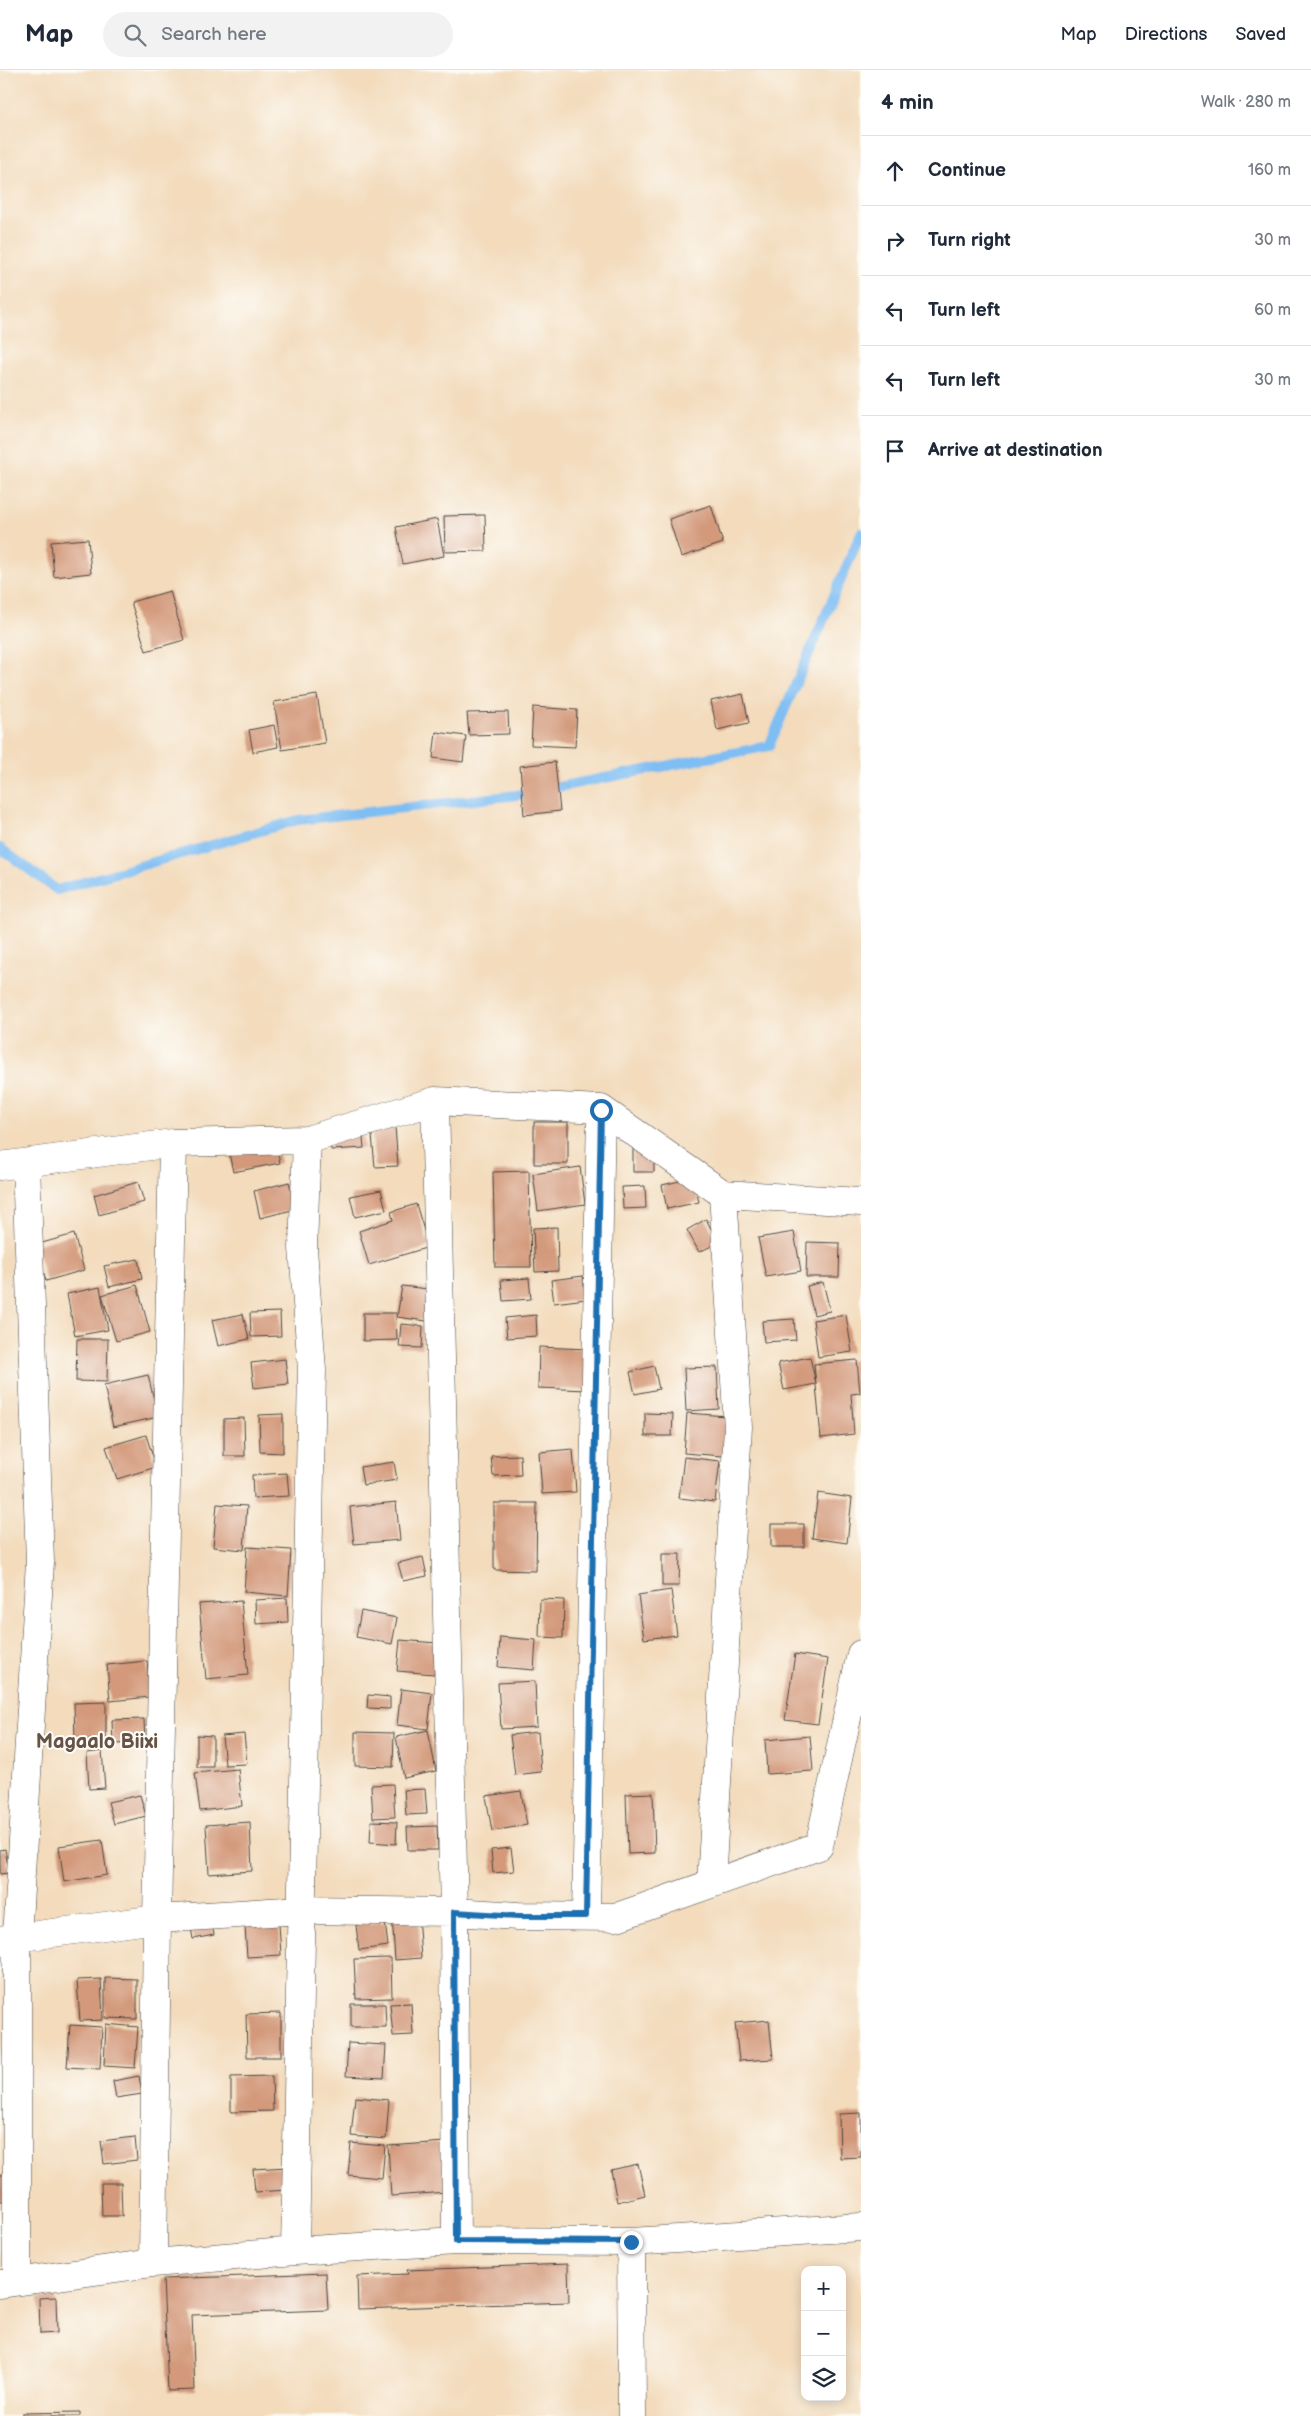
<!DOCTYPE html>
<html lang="en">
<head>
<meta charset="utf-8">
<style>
  :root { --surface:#fff; --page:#f2f2f3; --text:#1f2937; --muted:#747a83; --line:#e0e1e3 }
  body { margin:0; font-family:"Balsamiq Sans",sans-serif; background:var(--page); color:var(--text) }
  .controls { position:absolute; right:15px; bottom:15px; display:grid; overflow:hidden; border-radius:10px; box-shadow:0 2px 12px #0003 }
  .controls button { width:45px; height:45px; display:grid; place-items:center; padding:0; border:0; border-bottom:1px solid var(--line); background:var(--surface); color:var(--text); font:25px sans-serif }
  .stop { position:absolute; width:15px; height:15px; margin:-11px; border:4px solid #1f6fb2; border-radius:50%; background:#fff }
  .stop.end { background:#1f6fb2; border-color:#fff; box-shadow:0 1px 5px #0008 }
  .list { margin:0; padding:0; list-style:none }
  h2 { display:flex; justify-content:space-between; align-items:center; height:65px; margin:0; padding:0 20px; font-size:21px }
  h2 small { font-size:16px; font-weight:400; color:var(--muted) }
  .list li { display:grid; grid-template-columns:32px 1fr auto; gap:15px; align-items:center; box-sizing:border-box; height:70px; padding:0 20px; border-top:1px solid var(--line) }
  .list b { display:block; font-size:19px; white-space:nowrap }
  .list em { font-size:16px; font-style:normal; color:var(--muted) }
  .icon { flex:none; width:28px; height:28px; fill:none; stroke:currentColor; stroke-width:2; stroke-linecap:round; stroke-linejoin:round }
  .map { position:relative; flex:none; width:861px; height:2346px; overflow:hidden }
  header { display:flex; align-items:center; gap:30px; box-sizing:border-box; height:70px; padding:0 25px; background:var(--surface); border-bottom:1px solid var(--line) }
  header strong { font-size:24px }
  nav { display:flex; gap:28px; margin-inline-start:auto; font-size:18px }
  .search { width:350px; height:45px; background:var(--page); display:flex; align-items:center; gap:12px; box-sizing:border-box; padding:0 18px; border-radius:28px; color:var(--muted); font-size:19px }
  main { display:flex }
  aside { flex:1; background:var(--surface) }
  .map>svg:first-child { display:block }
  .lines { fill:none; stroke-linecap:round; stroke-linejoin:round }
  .stream { stroke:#7fbef3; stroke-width:10 }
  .building { fill:#d3997a }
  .street-casing { stroke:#494541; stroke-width:29 }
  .street { stroke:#fff; stroke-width:28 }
  .route { stroke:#1f6fb2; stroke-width:6 }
  .labels { text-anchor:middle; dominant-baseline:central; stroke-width:4; stroke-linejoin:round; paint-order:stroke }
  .quarter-label { font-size:20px; font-weight:bold; fill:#665247; stroke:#fdfcf7 }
</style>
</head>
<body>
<header>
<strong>Map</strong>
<div class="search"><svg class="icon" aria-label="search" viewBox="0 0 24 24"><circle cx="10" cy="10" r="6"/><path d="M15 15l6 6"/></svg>Search here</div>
<nav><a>Map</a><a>Directions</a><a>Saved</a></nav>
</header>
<main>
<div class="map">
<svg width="861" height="2346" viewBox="0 0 861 2346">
  <rect width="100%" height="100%" fill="#fdfcf7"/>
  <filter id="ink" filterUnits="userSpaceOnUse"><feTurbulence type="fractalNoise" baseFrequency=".02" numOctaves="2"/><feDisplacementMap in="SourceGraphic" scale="10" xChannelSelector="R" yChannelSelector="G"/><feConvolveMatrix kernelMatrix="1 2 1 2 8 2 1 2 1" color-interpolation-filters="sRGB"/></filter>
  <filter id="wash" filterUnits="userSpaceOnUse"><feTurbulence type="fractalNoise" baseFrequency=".0096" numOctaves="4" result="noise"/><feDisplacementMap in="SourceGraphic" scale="20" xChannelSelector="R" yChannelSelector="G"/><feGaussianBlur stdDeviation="1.12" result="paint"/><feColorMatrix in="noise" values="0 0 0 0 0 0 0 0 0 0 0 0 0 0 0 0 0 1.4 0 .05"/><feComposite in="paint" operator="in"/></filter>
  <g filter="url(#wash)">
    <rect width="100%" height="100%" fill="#f3dbbc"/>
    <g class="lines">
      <path class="stream" d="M0,778L57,820L298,750L517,725L769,676L861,463"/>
    </g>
    <g id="blocks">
      <path class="building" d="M711,435L723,473L681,487L669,449Z
        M485,445L486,481L445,482L444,446Z
        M437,449L444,486L403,494L396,457Z
        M88,469L91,503L54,507L51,472Z
        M170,521L184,570L146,581L131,532Z
        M743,624L749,653L717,660L711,631Z
        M317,625L325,673L282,680L274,632Z
        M533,637L577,640L575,677L531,675Z
        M508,642L509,664L469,665L467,643Z
        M274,655L278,677L253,682L249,660Z
        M436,662L466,666L463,692L433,688Z
        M555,692L560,741L524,745L520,696Z
        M394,1043L398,1096L375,1097L370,1044Z
        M534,1052H568V1094H534Z
        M362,1058L364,1078L331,1080L330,1061Z
        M274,1064L280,1093L233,1102L227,1074Z
        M633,1073H654V1102H633Z
        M580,1097L585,1134L538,1141L533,1104Z
        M529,1101L531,1197H495L493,1102Z
        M693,1108L699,1132L667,1139L662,1115Z
        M138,1112L144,1132L99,1145L94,1125Z
        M289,1112L296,1139L260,1148L254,1121Z
        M645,1116L646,1138L623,1139L622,1117Z
        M381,1120L386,1140L355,1147L350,1126Z
        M416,1134L429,1177L369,1195L359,1161L393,1150L391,1142Z
        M706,1149L718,1173L699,1182L687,1160Z
        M557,1157L558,1201L535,1202L533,1158Z
        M794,1162L801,1201L766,1207L758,1168Z
        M74,1164L84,1200L46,1211L35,1175Z
        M807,1172L840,1173L839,1207H806Z
        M138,1189L142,1209L109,1217L104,1196Z
        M583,1206L586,1229L554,1233L551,1210Z
        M529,1208L531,1229L503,1231L501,1210Z
        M823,1212L830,1241L814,1245L807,1216Z
        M137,1215L150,1262L116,1271L102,1225Z
        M402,1216L445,1221L441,1253L397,1247Z
        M100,1217L108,1260L75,1266L67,1224Z
        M280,1242L281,1266L251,1267L250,1243Z
        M363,1243H396L397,1270L363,1271Z
        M243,1244L249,1269L218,1276L212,1250Z
        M536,1245L537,1266L507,1268L505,1248Z
        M846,1245L852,1282L818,1287L813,1250Z
        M794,1249L796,1270L764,1272L762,1251Z
        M401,1254L423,1256L422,1278L399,1277Z
        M77,1269H108L107,1312L76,1311Z
        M539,1277L588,1279L587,1320L538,1318Z
        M810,1287L816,1314L784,1320L778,1293Z
        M285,1289L288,1314L254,1318L251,1293Z
        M857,1290L860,1323L851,1324L854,1364L821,1368L814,1294Z
        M654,1296L659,1319L635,1324L630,1302Z
        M717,1297L719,1339L686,1341L684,1298Z
        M148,1305L158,1347L113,1357L104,1315Z
        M645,1343L673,1344L672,1366H645Z
        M687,1343L726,1346L723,1386L684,1383Z
        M283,1344V1383L260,1382L259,1345Z
        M244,1348L245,1386H224V1349Z
        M146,1365L156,1397L117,1409L106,1377Z
        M573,1379L576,1422L542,1424L539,1382Z
        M520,1385L521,1405L493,1406L491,1386Z
        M684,1387L720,1391L715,1432L679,1428Z
        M394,1392L397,1410L363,1415L360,1397Z
        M287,1403L289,1426L253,1428L252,1405Z
        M818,1423L852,1428L847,1473L812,1468Z
        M396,1432L400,1470L354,1474L350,1437Z
        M494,1433H537L536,1501L494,1500Z
        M217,1434L247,1436L244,1480L213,1477Z
        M771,1454H804V1477H771Z
        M247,1477L291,1480L288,1526L244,1522Z
        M662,1484H680L679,1516H662Z
        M423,1487L427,1506L403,1511L398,1493Z
        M671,1520L677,1565L644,1569L638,1525Z
        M287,1528L288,1552L256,1554L255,1530Z
        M540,1529L564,1530L563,1568L539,1567Z
        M241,1531L248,1605L206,1609L199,1534Z
        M361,1541L397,1548L392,1574L356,1567Z
        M500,1567L536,1570L534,1600L498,1597Z
        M400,1570L437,1573L434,1604L397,1601Z
        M795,1584L828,1589L818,1654L785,1650Z
        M147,1591L150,1627L110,1631L107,1595Z
        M535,1611L537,1657L501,1659L498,1613Z
        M401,1619L432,1623L428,1659L397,1655Z
        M368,1625L390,1627V1639L367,1638Z
        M106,1632V1669L75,1670L74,1633Z
        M144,1649L145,1673L113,1674L112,1650Z
        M428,1660L436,1701L404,1708L396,1667Z
        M355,1662L394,1663L393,1697L355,1696Z
        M538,1662L541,1702L515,1705L510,1665Z
        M244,1664L247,1694L225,1695L222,1666Z
        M197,1665L213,1666V1697H197Z
        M810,1666L813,1701L767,1704L765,1670Z
        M102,1681L105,1718L89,1719L87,1683Z
        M238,1699L242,1736L200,1741L195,1703Z
        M393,1714L395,1747L373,1748L371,1715Z
        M425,1719L427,1744L406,1745L404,1720Z
        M521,1721L527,1755L492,1761L486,1726Z
        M653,1723L655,1783L628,1784L626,1724Z
        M140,1725L146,1746L114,1754L108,1732Z
        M371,1751L397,1752L396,1774L370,1772Z
        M250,1752L252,1801L209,1804L206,1755Z
        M437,1756L438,1780H408L407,1757Z
        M102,1770L107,1805L64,1812L59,1776Z
        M511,1778L514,1801L493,1803L491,1780Z
        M5,1779L9,1803L0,1804V1780Z
        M209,1836L214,1865L193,1869L188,1840Z
        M278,1839L281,1885L247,1887L244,1841Z
        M418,1844L421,1888L395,1890L392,1846Z
        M385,1852L388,1876L359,1880L356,1855Z
        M391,1888L392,1928L356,1929L354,1889Z
        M105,1908L137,1909V1949L105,1948Z
        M101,1909L103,1950L80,1951L77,1910Z
        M411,1933L413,1965L393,1966L390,1934Z
        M351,1934H385L386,1957H351Z
        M281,1943V1987H247L246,1944Z
        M769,1950L773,1989L739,1991L735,1953Z
        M106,1954L138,1957L135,1998L104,1996Z
        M70,1955L102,1957L100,1999L67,1997Z
        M348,1973L386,1975L384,2008L346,2006Z
        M139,2006L142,2024L116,2028L113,2011Z
        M272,2006L273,2041L231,2042V2007Z
        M355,2027L389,2030L386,2069L351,2066Z
        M861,2043V2087L840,2088L839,2044Z
        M135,2067L137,2090L104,2094L101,2071Z
        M445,2072L448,2122L391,2126L388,2076Z
        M351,2073L385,2076L382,2108L348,2105Z
        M638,2094L645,2125L617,2132L611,2100Z
        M288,2097V2120L255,2122L253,2099Z
        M15,2104L17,2130L0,2131V2105Z
        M101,2113H121L122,2146H102Z
        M568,2194L569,2232L358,2239L357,2206L408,2204L407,2200Z
        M326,2203L328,2240L192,2245L195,2320L168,2321L163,2209Z
        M56,2227L57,2263L40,2264L39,2228Z
        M80,2342V2346H22V2343Z"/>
    </g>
  </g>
  <g filter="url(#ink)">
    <use href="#blocks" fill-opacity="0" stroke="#494541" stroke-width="1"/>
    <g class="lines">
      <g class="street-casing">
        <path id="street" d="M435,1031L454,1842L456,2171
          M0,1096L173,1073L307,1070L435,1031L601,1039L723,1124L861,1132
          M711,1813L738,1357L723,1124
          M586,1846L601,1039
          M0,1870L157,1849L302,1840L454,1842L518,1846L617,1847L819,1776L861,1584
          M631,2172L632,2346
          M295,2181L312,1300L303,1178L307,1070
          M153,2193L157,1849L173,1073
          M17,2211V1868L40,1492L26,1094
          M0,2214L153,2193L295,2181L456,2171L631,2172L861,2157"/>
      </g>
      <use href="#street" class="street"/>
    </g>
  </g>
  <g class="lines" filter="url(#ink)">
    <path class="route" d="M601,1040L586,1846H518L454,1842L456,2171L631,2172"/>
  </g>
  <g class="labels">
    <g class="quarter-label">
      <text x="97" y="1672">Magaalo Biixi</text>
    </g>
  </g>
</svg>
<div class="controls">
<button>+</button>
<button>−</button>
<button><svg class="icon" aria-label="layers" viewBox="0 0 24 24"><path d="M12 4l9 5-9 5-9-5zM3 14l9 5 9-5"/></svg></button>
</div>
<div class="stop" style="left:601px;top:1040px"></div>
<div class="stop end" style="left:631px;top:2172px"></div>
</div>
<aside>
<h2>4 min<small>Walk · 280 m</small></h2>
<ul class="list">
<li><svg class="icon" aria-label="ahead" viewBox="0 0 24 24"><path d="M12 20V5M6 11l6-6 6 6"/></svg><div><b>Continue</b></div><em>160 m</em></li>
<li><svg class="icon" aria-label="right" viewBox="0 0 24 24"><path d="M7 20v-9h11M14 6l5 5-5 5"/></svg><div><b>Turn right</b></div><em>30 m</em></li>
<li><svg class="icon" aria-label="left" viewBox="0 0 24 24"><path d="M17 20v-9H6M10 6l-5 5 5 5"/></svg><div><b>Turn left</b></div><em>60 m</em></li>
<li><svg class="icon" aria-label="left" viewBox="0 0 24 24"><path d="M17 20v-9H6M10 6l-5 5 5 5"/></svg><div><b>Turn left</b></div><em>30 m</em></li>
<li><svg class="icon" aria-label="arrive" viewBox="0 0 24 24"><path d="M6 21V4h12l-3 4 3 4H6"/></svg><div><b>Arrive at destination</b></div></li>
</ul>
</aside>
</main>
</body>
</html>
